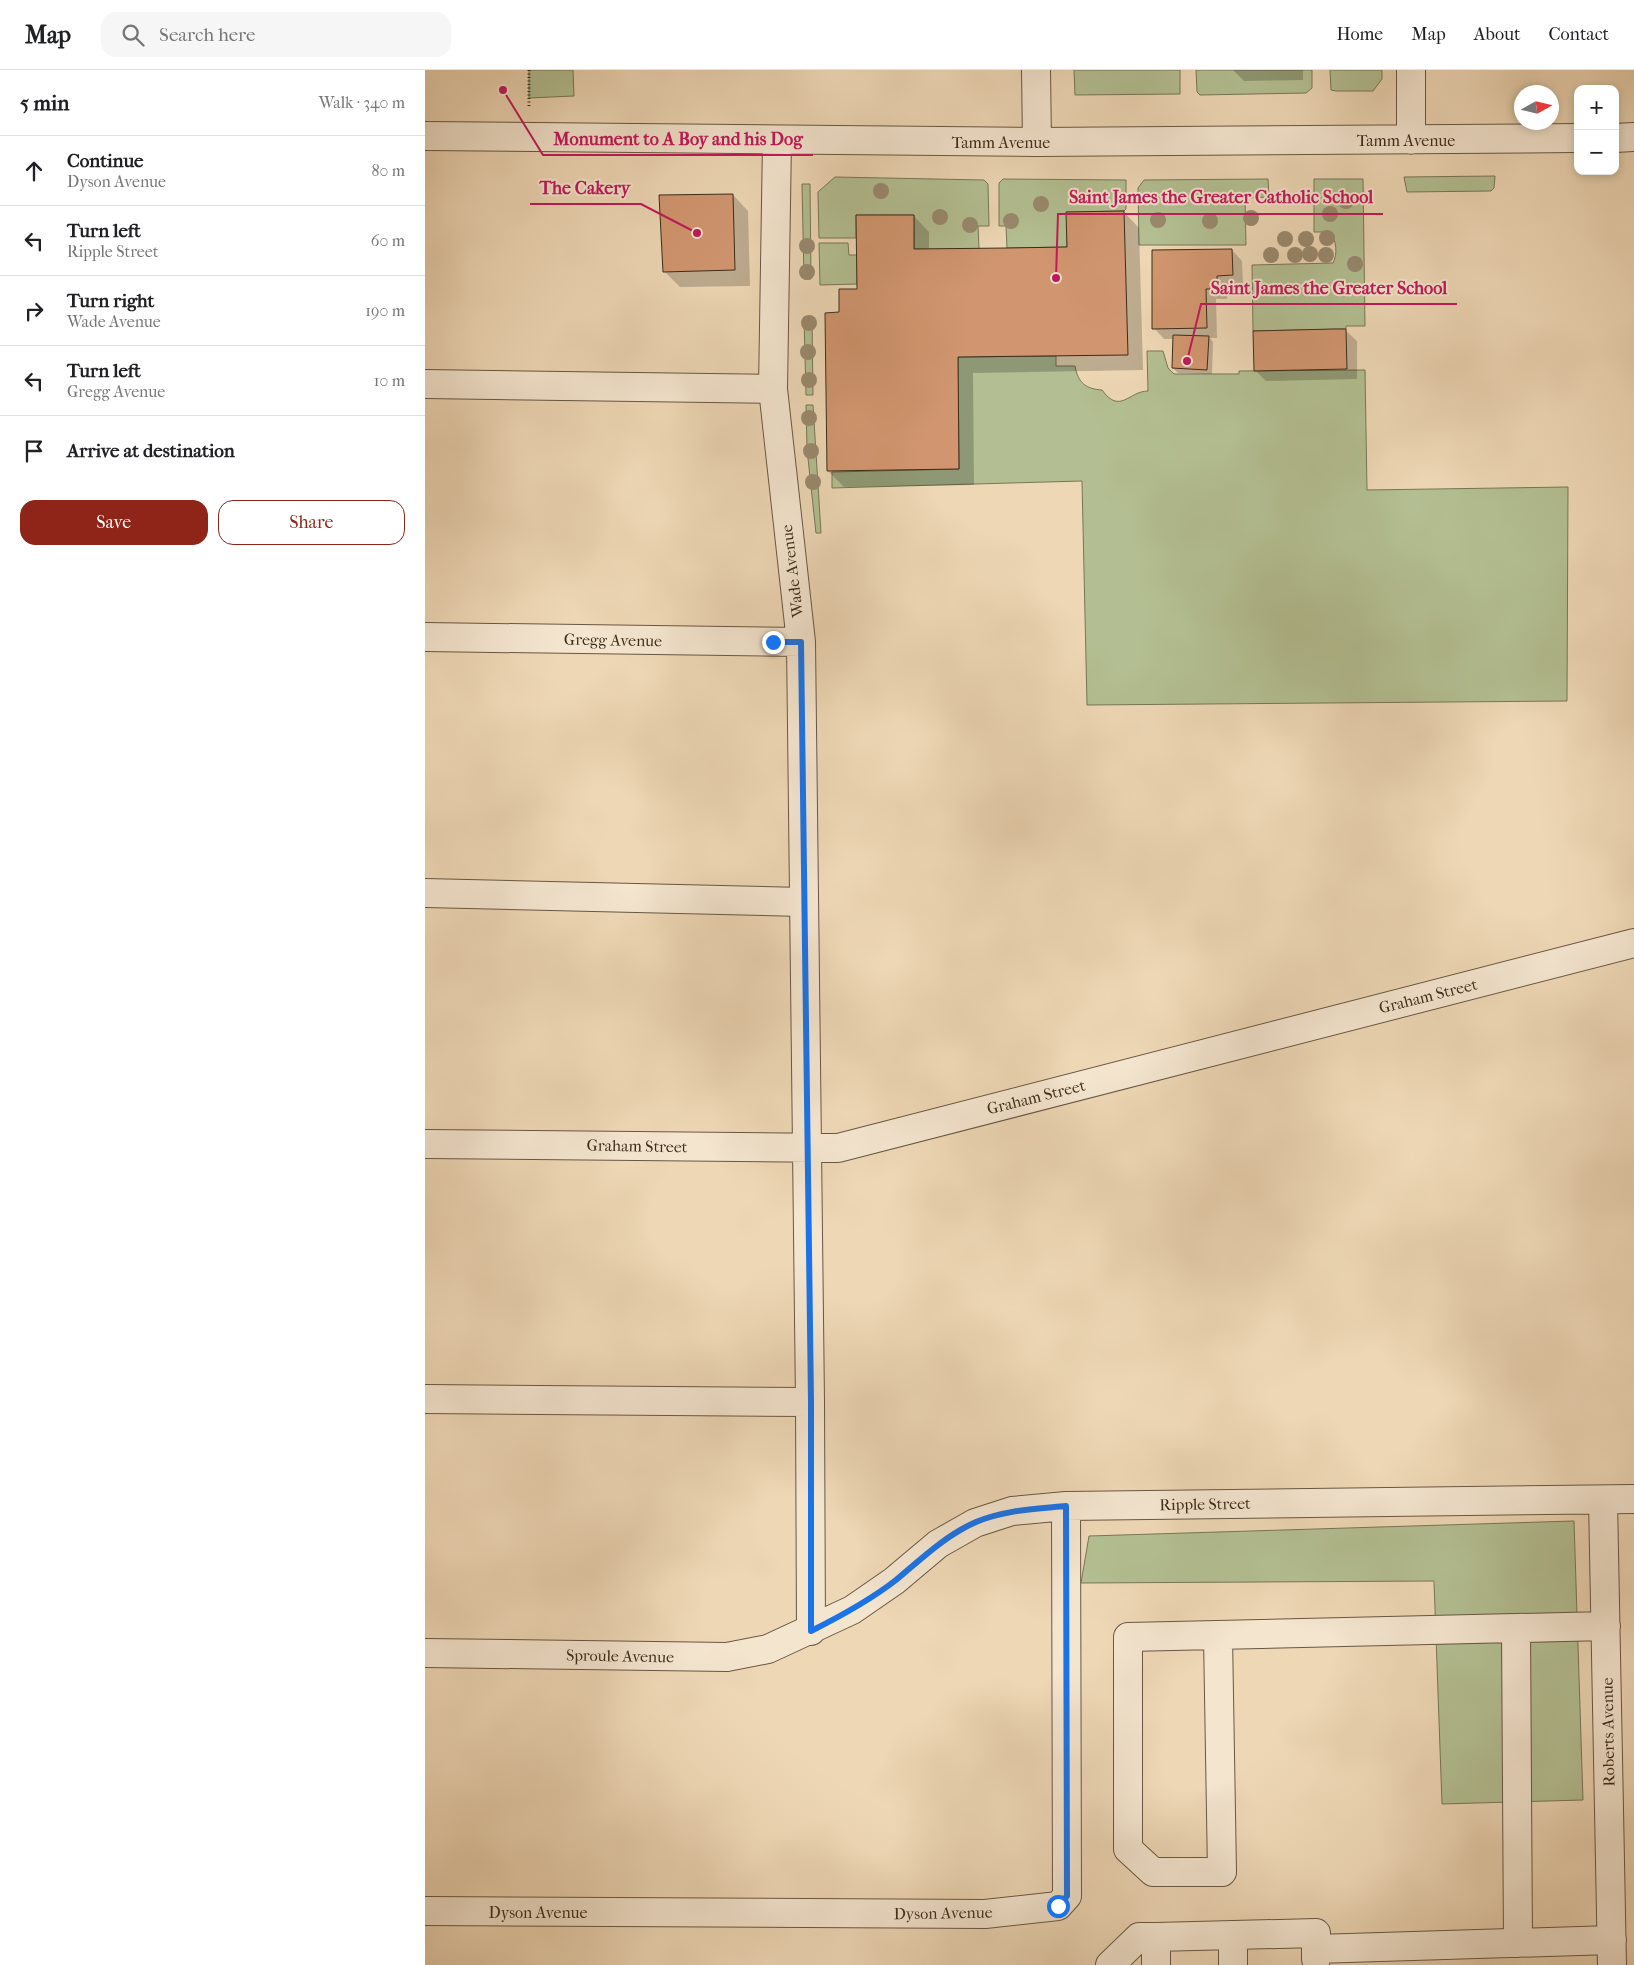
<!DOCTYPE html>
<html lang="en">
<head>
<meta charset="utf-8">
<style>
  :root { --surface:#fff; --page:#f6f6f6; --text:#202124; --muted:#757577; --line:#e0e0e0; --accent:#8f2418 }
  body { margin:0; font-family:"IM FELL French Canon",serif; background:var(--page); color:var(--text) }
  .controls { position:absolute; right:15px; top:15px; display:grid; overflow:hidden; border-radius:10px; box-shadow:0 2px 8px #0003 }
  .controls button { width:45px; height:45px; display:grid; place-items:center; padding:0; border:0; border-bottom:1px solid var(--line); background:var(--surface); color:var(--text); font:25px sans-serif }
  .compass { position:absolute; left:1089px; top:15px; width:45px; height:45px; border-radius:50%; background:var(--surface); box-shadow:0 2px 8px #0003; rotate:82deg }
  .stop { position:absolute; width:15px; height:15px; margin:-11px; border:4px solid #1a73e8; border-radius:50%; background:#fff }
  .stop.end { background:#1a73e8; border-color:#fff; box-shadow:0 1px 5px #0008 }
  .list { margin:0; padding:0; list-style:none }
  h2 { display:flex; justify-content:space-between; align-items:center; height:65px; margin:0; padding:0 20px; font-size:21px }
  h2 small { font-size:16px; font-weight:400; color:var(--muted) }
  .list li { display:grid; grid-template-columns:32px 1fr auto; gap:15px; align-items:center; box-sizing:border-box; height:70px; padding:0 20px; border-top:1px solid var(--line) }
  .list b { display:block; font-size:19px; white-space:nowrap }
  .list p { margin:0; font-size:16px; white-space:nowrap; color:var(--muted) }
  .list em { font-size:16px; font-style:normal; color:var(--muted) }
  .actions { display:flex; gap:10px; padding:15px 20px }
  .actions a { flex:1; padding:11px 0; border:1px solid var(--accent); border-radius:15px; text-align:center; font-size:18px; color:var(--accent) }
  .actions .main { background:var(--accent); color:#fff }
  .icon { flex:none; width:28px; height:28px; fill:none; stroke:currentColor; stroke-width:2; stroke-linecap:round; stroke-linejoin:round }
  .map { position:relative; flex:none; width:1209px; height:1895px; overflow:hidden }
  header { display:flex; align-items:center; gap:30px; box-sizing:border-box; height:70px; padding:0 25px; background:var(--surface); border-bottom:1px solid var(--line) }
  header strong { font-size:24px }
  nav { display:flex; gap:28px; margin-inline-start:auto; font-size:18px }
  .search { width:350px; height:45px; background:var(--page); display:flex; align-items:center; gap:12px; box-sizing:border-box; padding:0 18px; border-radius:15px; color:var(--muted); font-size:19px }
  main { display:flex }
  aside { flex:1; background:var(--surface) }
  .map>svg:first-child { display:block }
  .green { fill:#b3bf92; stroke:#787656 }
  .shadow { fill:#0003 }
  .building { fill:#d1966f; stroke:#3c2c1b }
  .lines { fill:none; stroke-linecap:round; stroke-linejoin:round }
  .minor-casing { stroke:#685742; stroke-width:30 }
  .path { stroke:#3c2c1b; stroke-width:3; stroke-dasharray:1 2.5; stroke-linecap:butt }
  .minor { stroke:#f4e5cf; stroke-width:28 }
  .tree { fill:#99896e }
  .route { stroke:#1a73e8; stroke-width:6 }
  .labels { text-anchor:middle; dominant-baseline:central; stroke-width:4; stroke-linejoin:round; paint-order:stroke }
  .street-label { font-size:16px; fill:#3c2c1b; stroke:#f4e5cf }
  .leader { fill:none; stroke:#c2185b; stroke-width:2 }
  .callout-dot { fill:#c2185b; stroke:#f4e5cf; stroke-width:2 }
  .callout-label { font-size:18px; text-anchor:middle; font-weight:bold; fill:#c2185b; stroke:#f4e5cf; stroke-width:4; stroke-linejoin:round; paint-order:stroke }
</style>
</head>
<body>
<header>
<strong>Map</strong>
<div class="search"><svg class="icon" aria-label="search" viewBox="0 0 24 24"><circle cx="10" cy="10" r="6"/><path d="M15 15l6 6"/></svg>Search here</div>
<nav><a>Home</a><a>Map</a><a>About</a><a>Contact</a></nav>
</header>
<main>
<aside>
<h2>5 min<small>Walk · 340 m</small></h2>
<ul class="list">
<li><svg class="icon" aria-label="ahead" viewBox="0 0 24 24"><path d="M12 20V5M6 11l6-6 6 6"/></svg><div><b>Continue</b><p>Dyson Avenue</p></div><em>80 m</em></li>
<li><svg class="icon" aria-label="left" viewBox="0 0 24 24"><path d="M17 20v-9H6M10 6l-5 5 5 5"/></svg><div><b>Turn left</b><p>Ripple Street</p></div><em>60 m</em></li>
<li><svg class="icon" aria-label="right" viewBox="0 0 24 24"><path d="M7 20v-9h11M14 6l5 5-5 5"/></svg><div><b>Turn right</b><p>Wade Avenue</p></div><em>190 m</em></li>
<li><svg class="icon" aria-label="left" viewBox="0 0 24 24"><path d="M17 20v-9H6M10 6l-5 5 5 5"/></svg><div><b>Turn left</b><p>Gregg Avenue</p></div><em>10 m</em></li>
<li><svg class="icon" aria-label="arrive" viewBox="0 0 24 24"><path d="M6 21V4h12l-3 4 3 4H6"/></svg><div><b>Arrive at destination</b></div></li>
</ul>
<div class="actions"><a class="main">Save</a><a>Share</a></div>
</aside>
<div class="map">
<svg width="1209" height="1895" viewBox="0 0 1209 1895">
  <rect width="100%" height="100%" fill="#eed7b5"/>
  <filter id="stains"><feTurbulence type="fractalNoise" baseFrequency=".004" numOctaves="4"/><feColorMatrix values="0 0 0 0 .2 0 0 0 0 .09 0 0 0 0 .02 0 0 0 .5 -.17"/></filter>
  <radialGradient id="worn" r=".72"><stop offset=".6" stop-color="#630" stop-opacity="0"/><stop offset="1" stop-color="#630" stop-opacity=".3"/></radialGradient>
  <path class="green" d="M104,0H148L149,26L104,28Z
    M649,0H755V24L650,25Z
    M771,0H887V18L881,23L775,25L772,22Z
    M905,0H957V9L948,21H911L906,20Z
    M1070,106L1069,118L1066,121L982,122L979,107Z
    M410,107L559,110L563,114L564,156H553L554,179H489V145H431V168H394L393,122Z
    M578,109L701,110V139L699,141L642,142V177L582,178L581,156H574V113Z
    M843,109L844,127L820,128L821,175H714L713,118L719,110Z
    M889,109H938L940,256H921V259L828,261L827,195L908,193C913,183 911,172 906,162H889Z
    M377,114H385L386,209H379Z
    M394,173H423L424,185H432V214L395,215Z
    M379,247H387L388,325H381Z
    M722,281H738L743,298L749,304H814V301L940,300L942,420L1143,417L1142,631L662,635L657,411L407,418V402L534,399L533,287L631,286V296H650C653,313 661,319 677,320C695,345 704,321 723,321Z
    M381,335H388L396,463H391L382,379Z
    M1149,1451L1158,1730L1017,1734L1009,1511L656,1513L664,1466Z"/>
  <path class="shadow" d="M808,0H878V10L819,11Z
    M308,125L323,141L325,216L255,217L239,201Z
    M699,142L714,158L718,300L548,303L549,415L419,417L403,401L416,244L489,146L504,162V180L644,178Z
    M807,180L817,191L818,215L802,216V229H791L792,268H785L788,272L787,304L753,303L748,298L749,269H739L729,258Z
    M921,261L932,271V309L841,311L830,300Z"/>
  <path class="building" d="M308,124L310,200L238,202L234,125Z
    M699,141L703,285L533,287L534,399L402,401L400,243L414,242V219H432L431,145H489V179L582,178L642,177L641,142Z
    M807,179L808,205L792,206V219H781L782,258L727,259V180Z
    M909,259H921L922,299L829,301L828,261Z
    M748,265L784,266L782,300L747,298Z"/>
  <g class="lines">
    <g class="minor-casing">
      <path id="minor" d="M611,0L612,72
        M986,0V70
        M0,66L612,72L1153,68
        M1190,68L1209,67
        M352,71L348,319L376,572L385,1332L386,1561
        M0,314L348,319
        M0,567L376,572
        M0,823L378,832
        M0,1074L413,1078L1209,873
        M0,1329L385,1332
        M1178,1430L1187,1895
        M1091,1559L1093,1873
        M793,1566L797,1802H728L703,1779V1567L1181,1556
        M0,1583L302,1587L343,1579L427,1540L469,1511L513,1474L550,1453L587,1441L641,1436L1209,1429
        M0,1841L560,1844L633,1836L642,1826L641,1436
        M808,1865V1895
        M731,1867V1895
        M891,1879L1187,1870
        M685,1895L714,1867H731L891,1863V1889"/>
    </g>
    <path class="path" d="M104,0V36"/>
    <use href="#minor" class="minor"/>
  </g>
  <g class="tree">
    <circle cx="456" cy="121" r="8"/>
    <circle cx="921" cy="131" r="8"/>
    <circle cx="616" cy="134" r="8"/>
    <circle cx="905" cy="144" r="8"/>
    <circle cx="515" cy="147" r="8"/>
    <circle cx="826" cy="148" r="8"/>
    <circle cx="733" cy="150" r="8"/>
    <circle cx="586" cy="151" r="8"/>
    <circle cx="785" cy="151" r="8"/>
    <circle cx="545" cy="155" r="8"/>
    <circle cx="902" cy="168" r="8"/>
    <circle cx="860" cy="169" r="8"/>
    <circle cx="881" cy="169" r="8"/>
    <circle cx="382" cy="176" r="8"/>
    <circle cx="885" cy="184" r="8"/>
    <circle cx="846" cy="185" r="8"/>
    <circle cx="870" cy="185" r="8"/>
    <circle cx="901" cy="185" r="8"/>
    <circle cx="930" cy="194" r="8"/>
    <circle cx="382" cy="202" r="8"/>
    <circle cx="384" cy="253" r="8"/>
    <circle cx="383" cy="282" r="8"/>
    <circle cx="384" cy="310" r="8"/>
    <circle cx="384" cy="348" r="8"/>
    <circle cx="386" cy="381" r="8"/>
    <circle cx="388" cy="412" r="8"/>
  </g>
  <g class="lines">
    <path class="route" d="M348,572H376L386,1332V1561C416,1546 444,1531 471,1510C496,1489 521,1465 551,1452C580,1440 610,1439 641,1436L642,1826L633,1836"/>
  </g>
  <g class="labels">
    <g class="street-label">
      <text x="981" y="70">Tamm Avenue</text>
      <text x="576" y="72">Tamm Avenue</text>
      <text transform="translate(367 501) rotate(-97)">Wade Avenue</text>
      <text transform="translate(188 570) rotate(1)">Gregg Avenue</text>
      <text transform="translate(1003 926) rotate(-14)">Graham Street</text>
      <text transform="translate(611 1027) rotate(-14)">Graham Street</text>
      <text transform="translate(212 1076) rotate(1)">Graham Street</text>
      <text transform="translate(780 1434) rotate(-1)">Ripple Street</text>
      <text transform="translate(195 1586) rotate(1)">Sproule Avenue</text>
      <text transform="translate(1183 1662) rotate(-91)">Roberts Avenue</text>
      <text x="113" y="1842">Dyson Avenue</text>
      <text transform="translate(518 1843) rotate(-1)">Dyson Avenue</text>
    </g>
  </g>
  <path class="leader" d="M78 20L118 85H388M272 163L216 134H105M631 208L633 144H958M762 291L776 234H1032"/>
  <g class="callout-dot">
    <circle cx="78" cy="20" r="5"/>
    <circle cx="272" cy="163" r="5"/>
    <circle cx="631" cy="208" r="5"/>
    <circle cx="762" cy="291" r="5"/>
  </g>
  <g class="callout-label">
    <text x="253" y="75">Monument to A Boy and his Dog</text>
    <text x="160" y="124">The Cakery</text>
    <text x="796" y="133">Saint James the Greater Catholic School</text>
    <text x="904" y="224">Saint James the Greater School</text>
  </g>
  <rect width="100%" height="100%" filter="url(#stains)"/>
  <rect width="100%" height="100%" fill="url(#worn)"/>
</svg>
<div class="controls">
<button>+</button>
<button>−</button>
</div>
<svg class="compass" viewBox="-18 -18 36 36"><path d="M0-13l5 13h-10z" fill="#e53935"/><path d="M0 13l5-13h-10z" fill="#757577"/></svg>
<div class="stop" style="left:633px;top:1836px"></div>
<div class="stop end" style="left:348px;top:572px"></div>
</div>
</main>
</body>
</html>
